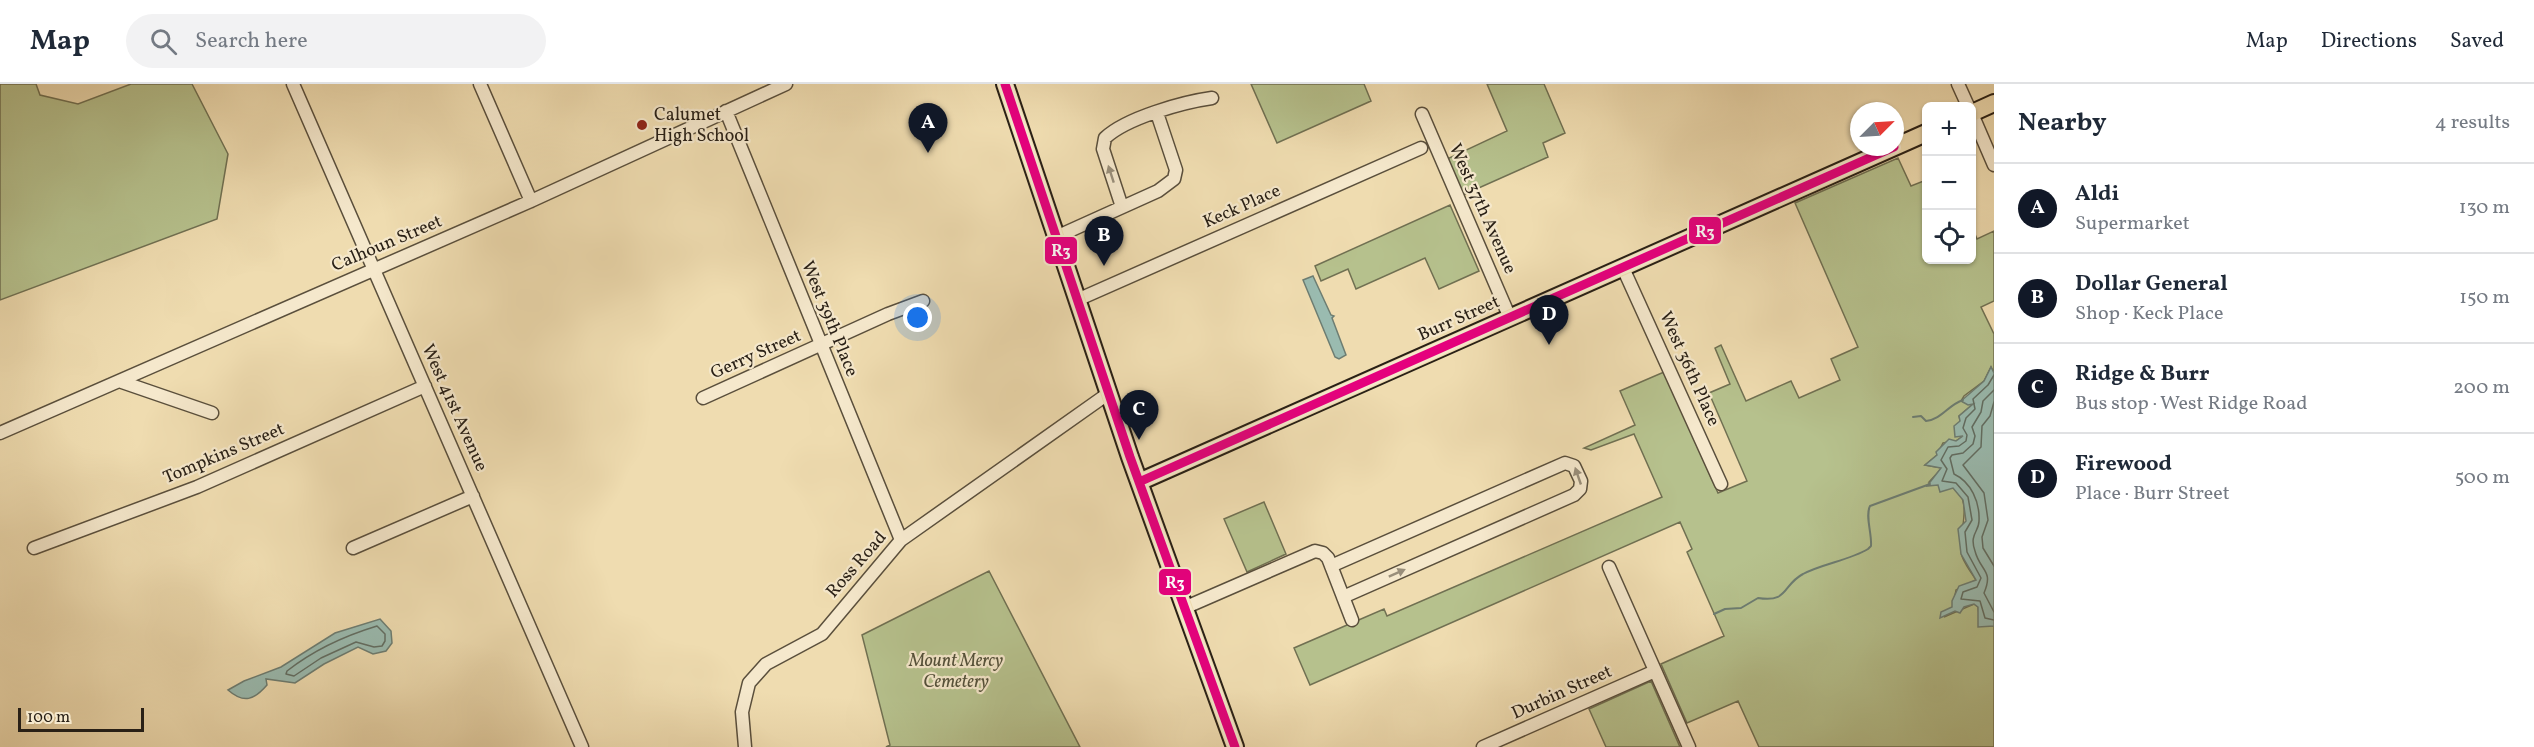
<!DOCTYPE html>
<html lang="en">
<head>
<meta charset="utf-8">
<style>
  :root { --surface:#fff; --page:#f2f2f3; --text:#1f2937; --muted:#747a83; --line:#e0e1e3; --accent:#111827 }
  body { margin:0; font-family:Vollkorn,serif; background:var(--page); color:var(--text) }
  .controls { position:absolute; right:18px; top:18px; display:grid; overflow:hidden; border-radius:9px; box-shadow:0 2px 4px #0004 }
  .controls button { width:54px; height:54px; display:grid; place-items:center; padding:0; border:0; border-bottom:2px solid var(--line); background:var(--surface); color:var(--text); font:30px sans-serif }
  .compass { position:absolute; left:1850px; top:18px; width:54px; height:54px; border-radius:50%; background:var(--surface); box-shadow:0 2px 4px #0004; rotate:66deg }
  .scale { position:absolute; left:18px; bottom:15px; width:126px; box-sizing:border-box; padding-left:6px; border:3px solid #292016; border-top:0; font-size:16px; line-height:21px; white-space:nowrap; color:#292016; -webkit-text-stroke:4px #f5e8cc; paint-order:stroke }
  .you { position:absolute; left:918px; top:234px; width:21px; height:21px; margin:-15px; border:4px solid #fff; border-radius:50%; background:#1a73e8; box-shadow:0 0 0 9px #1a73e833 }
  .badge { display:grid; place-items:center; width:39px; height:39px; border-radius:50%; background:var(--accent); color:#fff; font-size:20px; font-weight:700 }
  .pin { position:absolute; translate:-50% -50px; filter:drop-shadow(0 2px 3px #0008) }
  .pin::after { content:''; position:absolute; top:32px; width:21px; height:18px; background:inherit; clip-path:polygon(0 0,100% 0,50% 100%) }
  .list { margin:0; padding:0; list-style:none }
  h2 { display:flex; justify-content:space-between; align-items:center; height:78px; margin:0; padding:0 24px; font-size:26px }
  h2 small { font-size:20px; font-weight:400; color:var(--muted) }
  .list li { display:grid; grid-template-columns:39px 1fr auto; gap:18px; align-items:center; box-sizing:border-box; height:90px; padding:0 24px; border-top:2px solid var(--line) }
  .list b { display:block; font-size:22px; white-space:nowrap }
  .list p { margin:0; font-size:20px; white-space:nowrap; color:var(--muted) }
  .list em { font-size:20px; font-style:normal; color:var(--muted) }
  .icon { flex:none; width:33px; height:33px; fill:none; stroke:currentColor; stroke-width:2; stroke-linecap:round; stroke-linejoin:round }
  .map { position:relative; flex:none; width:1994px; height:663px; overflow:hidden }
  header { display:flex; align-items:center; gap:36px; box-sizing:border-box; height:84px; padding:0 30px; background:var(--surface); border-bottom:2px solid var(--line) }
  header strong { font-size:28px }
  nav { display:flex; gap:33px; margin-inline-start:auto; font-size:21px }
  .search { width:420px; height:54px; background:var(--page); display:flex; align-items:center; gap:15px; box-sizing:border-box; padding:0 21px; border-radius:33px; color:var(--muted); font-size:22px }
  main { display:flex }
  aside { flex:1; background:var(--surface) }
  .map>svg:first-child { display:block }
  .green { fill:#b6c18d; stroke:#707052; stroke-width:1.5 }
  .water { fill:#9abbb0; stroke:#6d7d72; stroke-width:1.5 }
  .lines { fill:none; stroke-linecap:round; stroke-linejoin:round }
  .shore { stroke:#626e63; stroke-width:1.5 }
  .stream { stroke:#6d7d72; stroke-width:2 }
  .minor-casing { stroke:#5a4f3c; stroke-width:15 }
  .major-casing { stroke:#292016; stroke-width:20 }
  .minor { stroke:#f5e8cc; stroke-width:12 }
  .major { stroke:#efdcb0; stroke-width:16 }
  .bus-1-casing { stroke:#f5e8cc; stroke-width:14 }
  .bus-1 { stroke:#e5007d; stroke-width:9 }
  .oneway { fill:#998e7a }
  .poi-dot { fill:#8f2418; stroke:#f5e8cc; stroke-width:2 }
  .labels { text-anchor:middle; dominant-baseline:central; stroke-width:4.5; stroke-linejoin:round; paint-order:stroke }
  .poi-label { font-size:18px; fill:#292016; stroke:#f5e8cc; text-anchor:start }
  .street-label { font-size:18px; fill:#292016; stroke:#f5e8cc }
  .park-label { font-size:18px; font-style:italic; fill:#53503a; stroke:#f5e8cc }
  .line-badge { stroke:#f5e8cc; stroke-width:2 }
  .badge-label { font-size:16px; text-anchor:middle; font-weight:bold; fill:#fff }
</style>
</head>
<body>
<header>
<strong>Map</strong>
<div class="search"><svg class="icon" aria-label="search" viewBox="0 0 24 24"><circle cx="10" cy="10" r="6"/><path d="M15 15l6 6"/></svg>Search here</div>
<nav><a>Map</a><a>Directions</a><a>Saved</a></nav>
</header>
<main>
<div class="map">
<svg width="1994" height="663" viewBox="0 0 1994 663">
  <rect width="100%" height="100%" fill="#efdcb0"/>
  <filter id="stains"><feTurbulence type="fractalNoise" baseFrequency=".00333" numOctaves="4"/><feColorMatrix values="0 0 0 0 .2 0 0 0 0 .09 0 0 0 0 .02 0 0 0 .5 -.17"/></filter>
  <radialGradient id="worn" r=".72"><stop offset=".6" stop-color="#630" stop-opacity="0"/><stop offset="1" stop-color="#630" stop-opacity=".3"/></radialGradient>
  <path class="green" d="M0,0H36L40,11L78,20L131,0H192L228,70L217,135L0,216Z
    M1251,0H1364L1371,17L1277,59Z
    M1487,0H1544L1565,49L1543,59L1548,73L1463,111L1447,75L1507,47Z
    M1898,74L1911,102L1926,96V176H1972V143L1977,155L1994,147V217L1981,223L1994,250V289L1991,283L1984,297L1964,312L1961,317L1973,320L1959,332L1964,352L1956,357L1943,359L1937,371L1925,381L1942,384L1929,398C1936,400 1945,400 1952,403C1975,414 1958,450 1961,468C1962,478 1971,487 1976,496L1956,506L1953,523L1944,533L1974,520L1978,523L1980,539L1994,542V663H1759L1738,617L1687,639L1661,580L1724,552L1687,468L1692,465L1680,438L1310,601L1294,564L1384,525L1387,532L1662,413L1634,350L1591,366L1584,364L1635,341L1620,307L1664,288L1718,409L1747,397L1709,309L1730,300L1715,264L1721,261L1746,317L1791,297L1799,314L1840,296L1831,275L1858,263L1795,119Z
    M1450,121L1479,187L1439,205L1425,174L1356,205L1348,185L1321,197L1315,182Z
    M1264,418L1286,470L1247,488L1224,435Z
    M989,487L1080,663H886L890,661L862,551Z
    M1651,597L1680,663H1606L1589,625Z"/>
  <path class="water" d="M1313,192L1331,231L1334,232L1332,234L1346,271L1339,275L1335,273L1303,196Z
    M1991,283L1994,289V542L1978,543V523L1974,520L1964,523L1960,529L1955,527L1940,534L1941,528L1952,523V517L1959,502L1976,496L1961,470L1958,445L1966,437L1963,416L1953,404L1940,408L1938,401L1927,402L1941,384L1925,381L1937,371L1936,368L1949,355L1956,357L1963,352L1955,353L1954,342L1960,337L1959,332L1973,320L1968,321L1961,317L1984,297Z
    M380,535L391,547L392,559L386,567L373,570L358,563L324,580L295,599L266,595L267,601C254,616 244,620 228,606L244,597L281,583L335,549Z"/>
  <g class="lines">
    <path class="shore" d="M1994,291L1988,301L1973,315L1975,325L1966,334L1963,344L1967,351L1966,357L1959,362L1948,363L1941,376L1947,385L1942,397L1956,399L1968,413L1972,436L1965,448L1967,468L1981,494L1977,503L1963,508L1961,515L1980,517L1985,534L1994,536
      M1994,306L1983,317L1981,328L1972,343L1975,352L1973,360L1963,369L1952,371L1950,374L1954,390C1971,398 1980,418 1979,437C1979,448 1969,450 1975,467C1980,487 1994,486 1984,509L1994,528
      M1994,318L1990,332L1982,342L1981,363L1963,381L1984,409L1988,436L1982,453L1983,464L1994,482
      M377,542L385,550V557L382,562L374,563L356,558L321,574L294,592L286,590L287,587C315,565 344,552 377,542Z"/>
    <path class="stream" d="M1913,333L1921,332L1926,337C1942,335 1948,321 1963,316
      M1714,530L1725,525L1741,524L1758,514C1789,519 1782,501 1803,490C1821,480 1850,476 1868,465L1871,462C1872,449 1865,432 1870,422L1930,400"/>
    <g class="minor-casing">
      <path id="minor" d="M293,0L582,663
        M480,0L531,117
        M1958,0L1968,22
        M726,27L901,456
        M1422,30L1510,234
        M1972,30L1994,81
        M1122,123L1103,65L1105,54C1126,34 1183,18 1212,14
        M1056,153L1158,107L1174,95L1176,86L1157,29
        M1623,184L1721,400
        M1077,216L1421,64
        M119,297L212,329
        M703,314L888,230L923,217
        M0,349L531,117L786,0
        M34,464L197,403L425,302
        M353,464L473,412
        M1331,482L1565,379L1574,382L1581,397L1580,405L1574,411L1343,513
        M1609,483L1689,663
        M1184,524L1315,467L1323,469L1328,474L1352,536
        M745,663L742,628L749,599L766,580L822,550L901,456L1109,309
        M1483,663L1655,587"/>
    </g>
    <g class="major-casing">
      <path id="major" d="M1005,0L1130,373L1235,663
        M1972,29L1994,19
        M1139,398L1926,49"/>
    </g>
    <use href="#minor" class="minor"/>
    <use href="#major" class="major"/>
    <g class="bus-1-casing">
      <path id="bus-1" d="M1005,0L1130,373L1235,663
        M1139,398L1894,63"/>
    </g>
    <use href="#bus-1" class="bus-1"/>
  </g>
  <defs><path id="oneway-solid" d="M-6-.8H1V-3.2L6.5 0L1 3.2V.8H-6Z" transform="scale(1.5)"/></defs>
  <g class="oneway">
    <use href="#oneway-solid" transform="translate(1111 90) rotate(-108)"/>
    <use href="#oneway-solid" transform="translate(1578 392) rotate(-109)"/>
    <use href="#oneway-solid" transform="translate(1397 489) rotate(-24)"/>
  </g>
  <circle class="poi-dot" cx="642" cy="41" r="6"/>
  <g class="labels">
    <g class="poi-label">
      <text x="654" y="31">Calumet<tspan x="654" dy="21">High School</tspan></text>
    </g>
    <g class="street-label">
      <text transform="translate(1242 123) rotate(-24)">Keck Place</text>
      <text transform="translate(1482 125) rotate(66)">West 37th Avenue</text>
      <text transform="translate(387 160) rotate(-23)">Calhoun Street</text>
      <text transform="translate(829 235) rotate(68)">West 39th Place</text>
      <text transform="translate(1459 235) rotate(-24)">Burr Street</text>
      <text transform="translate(756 271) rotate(-24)">Gerry Street</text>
      <text transform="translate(1689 285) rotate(66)">West 36th Place</text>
      <text transform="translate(454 324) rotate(66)">West 41st Avenue</text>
      <text transform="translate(224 370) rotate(-23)">Tompkins Street</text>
      <text transform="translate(857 481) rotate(-49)">Ross Road</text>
      <text transform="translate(1562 609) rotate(-24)">Durbin Street</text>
    </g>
    <g class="park-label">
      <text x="956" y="577">Mount Mercy<tspan x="956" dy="21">Cemetery</tspan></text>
    </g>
  </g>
  <g class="line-badge">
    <rect x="1688" y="132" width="34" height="29" rx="6" fill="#e5007d"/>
    <rect x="1044" y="152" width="34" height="29" rx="6" fill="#e5007d"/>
    <rect x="1158" y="484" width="34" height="28" rx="6" fill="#e5007d"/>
  </g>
  <g class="badge-label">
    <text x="1705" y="153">R3</text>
    <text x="1061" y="172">R3</text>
    <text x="1175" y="504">R3</text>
  </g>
  <rect width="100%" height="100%" filter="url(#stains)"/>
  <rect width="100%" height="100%" fill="url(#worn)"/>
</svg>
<div class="controls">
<button>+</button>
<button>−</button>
<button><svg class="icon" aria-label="locate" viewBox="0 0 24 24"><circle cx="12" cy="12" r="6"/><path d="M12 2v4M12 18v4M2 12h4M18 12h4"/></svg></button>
</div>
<svg class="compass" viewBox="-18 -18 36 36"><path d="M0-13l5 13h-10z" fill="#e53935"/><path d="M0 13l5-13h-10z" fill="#747a83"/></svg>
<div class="scale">100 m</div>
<div class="you"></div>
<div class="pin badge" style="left:928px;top:69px">A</div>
<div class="pin badge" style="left:1104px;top:182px">B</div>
<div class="pin badge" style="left:1139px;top:356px">C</div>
<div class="pin badge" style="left:1549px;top:261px">D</div>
</div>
<aside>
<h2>Nearby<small>4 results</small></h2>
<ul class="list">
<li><span class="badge">A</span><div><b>Aldi</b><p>Supermarket</p></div><em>130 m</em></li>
<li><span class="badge">B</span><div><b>Dollar General</b><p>Shop · Keck Place</p></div><em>150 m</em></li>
<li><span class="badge">C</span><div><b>Ridge &amp; Burr</b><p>Bus stop · West Ridge Road</p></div><em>200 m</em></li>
<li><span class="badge">D</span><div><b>Firewood</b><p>Place · Burr Street</p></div><em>500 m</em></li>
</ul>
</aside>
</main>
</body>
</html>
